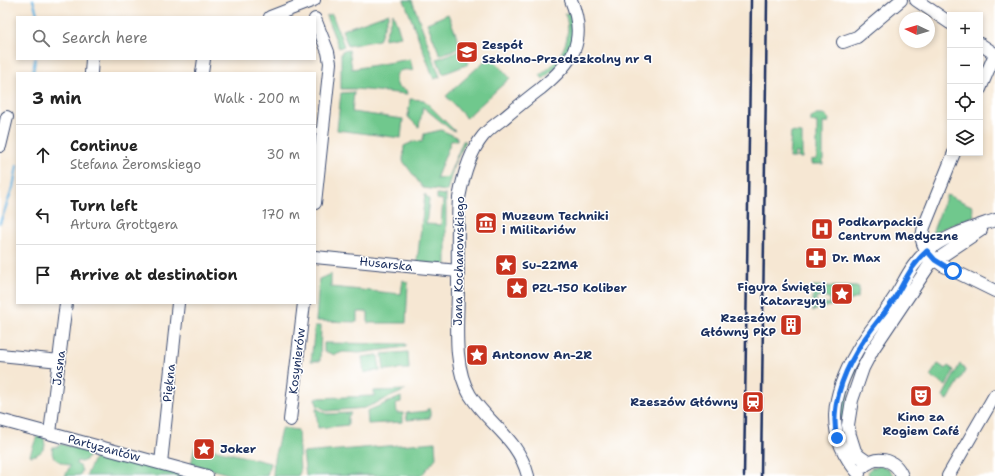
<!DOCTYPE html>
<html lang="en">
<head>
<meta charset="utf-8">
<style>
  :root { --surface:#fff; --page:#f2f2f2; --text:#222; --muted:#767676; --line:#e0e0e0 }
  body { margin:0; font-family:"Shantell Sans",sans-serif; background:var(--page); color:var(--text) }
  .controls { position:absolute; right:12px; top:12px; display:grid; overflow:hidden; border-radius:0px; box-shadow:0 2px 6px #0003 }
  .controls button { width:36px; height:36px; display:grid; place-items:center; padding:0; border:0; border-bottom:1px solid var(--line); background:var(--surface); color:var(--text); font:20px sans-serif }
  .compass { position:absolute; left:899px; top:12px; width:36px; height:36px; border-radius:50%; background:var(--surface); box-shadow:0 2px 6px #0003; rotate:274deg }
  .stop { position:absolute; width:12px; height:12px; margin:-9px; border:3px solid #1a73e8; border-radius:50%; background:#fff }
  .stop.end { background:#1a73e8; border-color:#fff; box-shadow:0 1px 4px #0008 }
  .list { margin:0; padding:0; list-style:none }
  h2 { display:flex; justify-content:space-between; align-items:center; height:52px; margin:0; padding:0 16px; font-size:17px }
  h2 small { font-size:13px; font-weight:400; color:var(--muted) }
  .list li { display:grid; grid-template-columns:26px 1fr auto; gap:12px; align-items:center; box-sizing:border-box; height:60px; padding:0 16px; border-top:1px solid var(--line) }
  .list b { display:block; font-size:15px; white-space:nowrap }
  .list p { margin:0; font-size:13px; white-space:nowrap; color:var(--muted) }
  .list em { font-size:13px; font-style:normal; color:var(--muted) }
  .icon { flex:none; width:22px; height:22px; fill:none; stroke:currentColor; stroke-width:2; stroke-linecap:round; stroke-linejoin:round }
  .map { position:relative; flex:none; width:995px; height:476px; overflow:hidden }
  .search { position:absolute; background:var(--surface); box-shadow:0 2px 6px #0003; left:16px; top:16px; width:300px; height:44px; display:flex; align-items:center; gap:10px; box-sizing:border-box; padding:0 14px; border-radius:0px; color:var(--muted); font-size:15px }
  .panel { position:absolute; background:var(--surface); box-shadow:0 2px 6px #0003; left:16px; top:72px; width:300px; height:232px; border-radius:0px }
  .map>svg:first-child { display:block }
  .green { fill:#70c88d; stroke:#467c76 }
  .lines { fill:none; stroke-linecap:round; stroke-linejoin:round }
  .stream { stroke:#68b4e1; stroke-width:2.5 }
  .minor-casing { stroke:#3c4b70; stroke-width:14 }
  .minor { stroke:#fff; stroke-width:12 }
  .rail { stroke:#1b2f5e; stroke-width:2.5 }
  .route { stroke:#1a73e8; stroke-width:5 }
  .labels { text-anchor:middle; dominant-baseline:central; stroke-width:3; stroke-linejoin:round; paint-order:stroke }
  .poi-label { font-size:12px; font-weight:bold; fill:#1b2f5e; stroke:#fff; text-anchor:start }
  .street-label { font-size:12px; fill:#1b2f5e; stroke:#fff }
</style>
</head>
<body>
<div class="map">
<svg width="995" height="476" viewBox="0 0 995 476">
  <rect width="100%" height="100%" fill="#fff"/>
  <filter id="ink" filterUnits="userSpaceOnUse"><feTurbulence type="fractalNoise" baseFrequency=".025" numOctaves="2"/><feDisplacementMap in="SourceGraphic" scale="8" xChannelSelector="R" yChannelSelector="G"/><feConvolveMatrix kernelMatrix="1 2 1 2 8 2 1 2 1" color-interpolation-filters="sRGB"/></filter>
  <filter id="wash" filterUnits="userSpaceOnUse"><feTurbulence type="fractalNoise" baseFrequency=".012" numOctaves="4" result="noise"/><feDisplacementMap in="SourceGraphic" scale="16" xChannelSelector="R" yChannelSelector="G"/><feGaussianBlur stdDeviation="0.9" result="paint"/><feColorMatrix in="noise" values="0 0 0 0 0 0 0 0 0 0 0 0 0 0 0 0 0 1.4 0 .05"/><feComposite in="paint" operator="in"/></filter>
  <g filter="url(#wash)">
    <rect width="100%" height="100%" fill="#f6e7d3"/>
    <path class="green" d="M404,0H412L440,77L434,79Z
      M571,12L574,36L563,61L543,79L540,75C560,62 574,38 565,14Z
      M389,13L379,40L348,46L342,30Z
      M393,13L401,36L384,39Z
      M332,14L344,46L339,48L326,16Z
      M448,14L461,47L440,55L427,23Z
      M463,49L469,64L443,74L437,59Z
      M349,50L352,69L410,59L413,71C400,67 392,73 398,87L406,90L407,94L355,89H341V54L342,51Z
      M490,56L510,78L466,118L446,96Z
      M354,92L352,112L403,119L401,138L337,130L341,93Z
      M410,99L424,100L455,131L450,129L423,107L419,127L417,126L408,117Z
      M816,115C821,115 827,114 829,120L828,123H823V164H811V160L817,159V122H811V118Z
      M441,130L457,137V140L451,141L436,179L448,177L463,141H466L454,164L447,191L423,188L403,161L404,146L415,141L422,142L424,134Z
      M791,132L802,133V158H797L799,153H794L795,158H789Z
      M425,194L429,200L426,224L441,225L443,200L437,199V194L446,195V265L417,262Z
      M947,195L972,206L974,216L932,233Z
      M331,274V287L401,294L403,280L408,283L406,323H368V312H357V322L316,321L319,279Z
      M813,286L859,287L858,298L845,302V291H838V304L822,308L821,303L830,304V298L816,297V303H819V309L813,311Z
      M315,326H321L320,361H311Z
      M869,342L870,344C861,361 851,378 848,396C846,408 846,420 845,431L840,432C836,399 853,370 869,342Z
      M324,343L406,344V347L360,353L343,352L335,355L324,351Z
      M408,352L409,369L384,370L382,354Z
      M378,355L380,371H372L364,373L362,357Z
      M938,364L946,369L948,366L954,370L946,386L930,376Z
      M960,364L964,367L965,371L948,400L943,397L944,394Z
      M406,390L365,408L327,411L317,405L316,398L374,396V391Z
      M401,397V402L396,403L397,413H403V422L368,424L367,411Z
      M316,408L327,414L351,413L348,417V425L318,428Z
      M427,409H430V418L407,420L406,413L427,411Z
      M282,428L298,430L300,472L298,476H273L274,459L281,429Z
      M37,436L44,438L45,446C42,452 38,455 31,456L30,455Z
      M435,442L436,458L421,476L373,475L306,476L303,453Z
      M61,444L89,451L88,457L86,460L81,462L77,461L76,464L80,466L82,471L80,475L65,476L70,466C60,461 49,460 53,447H57Z
      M195,447L217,450L270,463L267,476H236L191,464Z
      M97,452L188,476H86Z
      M880,466L888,468L894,476H869L868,471L871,468Z"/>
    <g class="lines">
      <path class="stream" d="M33,0L38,17
        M33,73L35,59
        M0,223L13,187L17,166"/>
    </g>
  </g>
  <g filter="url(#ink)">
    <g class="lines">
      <g class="minor-casing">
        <path id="minor" d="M916,0L950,23
          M270,17L314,0
          M315,19L328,52L330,63L315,203
          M843,42L857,37L901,0
          M980,44L995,54
          M91,73L92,59
          M202,73L204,59
          M980,89L995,54
          M0,146L7,117
          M954,153L924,227C923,231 922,236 922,240C924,251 934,259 942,265L995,291
          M315,257L458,271
          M0,355L60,361
          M0,420L207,476
          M290,420L304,303
          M50,433L66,303
          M161,463L178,303
          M869,463L859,456L855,451L850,435L848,425L852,400L863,368L873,349L930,264L981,230
          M863,467C876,455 895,458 902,476
          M859,474C823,434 832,394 857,351C867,333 881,318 892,301C904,284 910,265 926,252C946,235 972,228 995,220
          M528,476C518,438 489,425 470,395C452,366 458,320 458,287C458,257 457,228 459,198C463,177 469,153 483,136C489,129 497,123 504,118C516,108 528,98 540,89C572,63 588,42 571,0
          M948,476L995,395"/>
      </g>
      <use href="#minor" class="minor"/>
      <path class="rail" d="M744,476L751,0
        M761,476L767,0"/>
    </g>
  </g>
  <g class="lines" filter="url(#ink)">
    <path class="route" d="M837,438C830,409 842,376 857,351C867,333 881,318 893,301C904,283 911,265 927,251L935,260L953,271"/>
  </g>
  <defs>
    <g id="school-square" transform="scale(1.15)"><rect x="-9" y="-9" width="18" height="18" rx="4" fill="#c8321e" stroke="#fff"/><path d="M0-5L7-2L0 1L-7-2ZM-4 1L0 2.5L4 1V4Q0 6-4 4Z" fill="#fff"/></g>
    <g id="museum-square" transform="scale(1.15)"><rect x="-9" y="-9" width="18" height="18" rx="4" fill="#c8321e" stroke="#fff"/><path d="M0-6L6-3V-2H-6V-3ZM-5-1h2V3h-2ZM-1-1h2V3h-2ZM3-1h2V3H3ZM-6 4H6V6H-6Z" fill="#fff"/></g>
    <g id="hospital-square" transform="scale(1.15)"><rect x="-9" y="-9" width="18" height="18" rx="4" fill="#c8321e" stroke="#fff"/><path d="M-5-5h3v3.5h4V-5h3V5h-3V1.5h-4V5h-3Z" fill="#fff"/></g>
    <g id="pharmacy-square" transform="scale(1.15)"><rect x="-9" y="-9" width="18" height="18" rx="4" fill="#c8321e" stroke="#fff"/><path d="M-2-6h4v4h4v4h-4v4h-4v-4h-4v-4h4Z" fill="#fff"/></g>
    <g id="sight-square" transform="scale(1.15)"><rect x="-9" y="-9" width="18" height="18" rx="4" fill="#c8321e" stroke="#fff"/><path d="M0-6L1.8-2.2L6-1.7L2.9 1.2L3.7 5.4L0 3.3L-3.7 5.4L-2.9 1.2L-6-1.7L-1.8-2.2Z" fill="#fff"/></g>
    <g id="building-square" transform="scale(1.15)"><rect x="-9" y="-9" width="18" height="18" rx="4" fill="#c8321e" stroke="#fff"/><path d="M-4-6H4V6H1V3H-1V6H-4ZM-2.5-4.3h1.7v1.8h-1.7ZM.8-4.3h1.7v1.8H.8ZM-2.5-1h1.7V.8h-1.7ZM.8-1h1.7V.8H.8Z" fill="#fff"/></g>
    <g id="theatre-square" transform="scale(1.15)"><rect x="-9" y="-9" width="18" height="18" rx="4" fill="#c8321e" stroke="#fff"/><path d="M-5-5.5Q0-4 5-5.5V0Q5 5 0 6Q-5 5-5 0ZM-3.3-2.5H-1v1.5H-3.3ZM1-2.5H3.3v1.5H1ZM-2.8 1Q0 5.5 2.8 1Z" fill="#fff"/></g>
    <g id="station-square" transform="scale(1.15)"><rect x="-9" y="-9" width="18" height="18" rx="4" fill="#c8321e" stroke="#fff"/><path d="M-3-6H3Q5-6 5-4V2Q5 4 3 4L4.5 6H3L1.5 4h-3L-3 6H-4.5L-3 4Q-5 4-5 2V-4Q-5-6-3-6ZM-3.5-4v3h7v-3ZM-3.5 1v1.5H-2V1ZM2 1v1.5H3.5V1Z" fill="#fff"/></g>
  </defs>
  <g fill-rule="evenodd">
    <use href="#school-square" x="467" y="52"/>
    <use href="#museum-square" x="486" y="223"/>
    <use href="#hospital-square" x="822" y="229"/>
    <use href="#pharmacy-square" x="816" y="258"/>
    <use href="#sight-square" x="506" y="265"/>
    <use href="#sight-square" x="517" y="288"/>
    <use href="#sight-square" x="842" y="294"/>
    <use href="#building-square" x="791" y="325"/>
    <use href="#sight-square" x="477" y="355"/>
    <use href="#theatre-square" x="921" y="396"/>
    <use href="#station-square" x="753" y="402"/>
    <use href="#sight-square" x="204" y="449"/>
  </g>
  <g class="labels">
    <g class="poi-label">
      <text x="482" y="45">Zespół<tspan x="482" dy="14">Szkolno-Przedszkolny nr 9</tspan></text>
      <text x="502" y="216">Muzeum Techniki<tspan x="502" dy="14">i Militariów</tspan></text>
      <text x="838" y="222">Podkarpackie<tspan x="838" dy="14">Centrum Medyczne</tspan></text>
      <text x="832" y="258">Dr. Max</text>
      <text x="522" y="265">Su-22M4</text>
      <text x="826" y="287" text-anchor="end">Figura Świętej<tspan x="826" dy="14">Katarzyny</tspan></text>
      <text x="532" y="288">PZL-150 Koliber</text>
      <text x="776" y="318" text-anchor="end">Rzeszów<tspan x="776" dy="14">Główny PKP</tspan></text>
      <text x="492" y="355">Antonow An-2R</text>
      <text x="738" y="402" text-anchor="end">Rzeszów Główny</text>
      <text x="921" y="417" text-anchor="middle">Kino za<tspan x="921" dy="14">Rogiem Café</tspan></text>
      <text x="220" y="449">Joker</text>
    </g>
    <g class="street-label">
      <text transform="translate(459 261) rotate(-89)">Jana Kochanowskiego</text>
      <text transform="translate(386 264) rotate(6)">Husarska</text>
      <text transform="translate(297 361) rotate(-83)">Kosynierów</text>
      <text transform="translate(59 368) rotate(-83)">Jasna</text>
      <text transform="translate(169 383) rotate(-84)">Piękna</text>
      <text transform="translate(104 448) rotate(15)">Partyzantów</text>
    </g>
  </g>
</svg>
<div class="controls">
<button>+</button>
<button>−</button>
<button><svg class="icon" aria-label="locate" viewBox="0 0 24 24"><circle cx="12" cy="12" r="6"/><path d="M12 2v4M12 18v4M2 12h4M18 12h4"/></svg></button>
<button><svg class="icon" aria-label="layers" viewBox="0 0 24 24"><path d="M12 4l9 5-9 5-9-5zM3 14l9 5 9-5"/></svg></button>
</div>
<svg class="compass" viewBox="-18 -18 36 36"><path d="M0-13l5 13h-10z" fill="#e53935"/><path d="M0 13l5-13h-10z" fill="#767676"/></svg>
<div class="stop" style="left:953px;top:271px"></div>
<div class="stop end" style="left:837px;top:438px"></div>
<div class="search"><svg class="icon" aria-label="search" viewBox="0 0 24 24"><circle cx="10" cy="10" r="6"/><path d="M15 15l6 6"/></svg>Search here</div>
<section class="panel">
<h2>3 min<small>Walk · 200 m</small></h2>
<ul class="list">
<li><svg class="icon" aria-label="ahead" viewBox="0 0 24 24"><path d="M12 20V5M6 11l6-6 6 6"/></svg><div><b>Continue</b><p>Stefana Żeromskiego</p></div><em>30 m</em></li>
<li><svg class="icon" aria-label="left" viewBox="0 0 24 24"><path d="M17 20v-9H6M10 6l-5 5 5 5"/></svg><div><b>Turn left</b><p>Artura Grottgera</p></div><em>170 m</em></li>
<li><svg class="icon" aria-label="arrive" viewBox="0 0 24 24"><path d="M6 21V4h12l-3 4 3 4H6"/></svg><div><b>Arrive at destination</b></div></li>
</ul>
</section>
</div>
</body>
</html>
